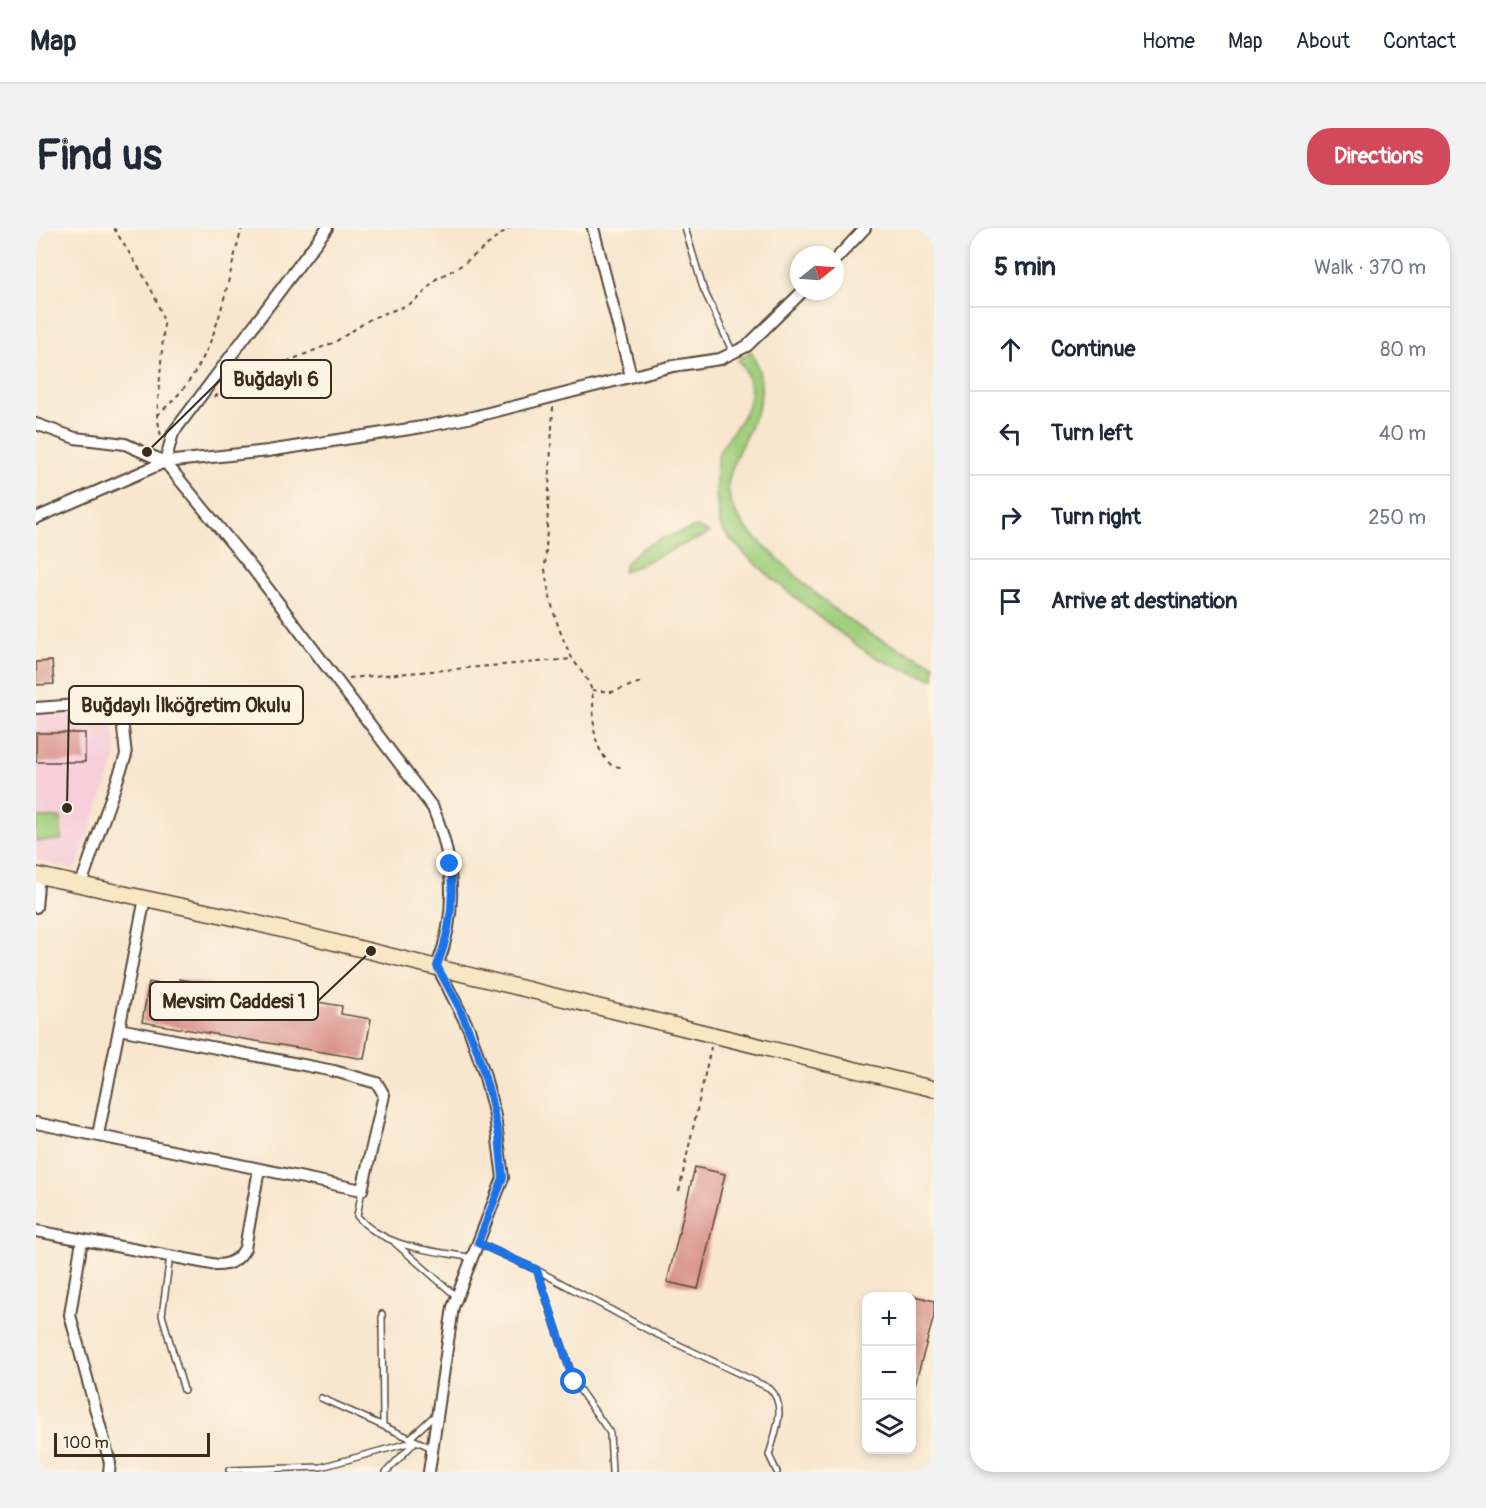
<!DOCTYPE html>
<html lang="en">
<head>
<meta charset="utf-8">
<style>
  :root { --surface:#fff; --page:#f2f2f3; --text:#1f2937; --muted:#747a83; --line:#e0e1e3; --accent:#d1495b }
  body { margin:0; font-family:Pangolin,sans-serif; background:var(--page); color:var(--text) }
  .controls { position:absolute; right:18px; bottom:18px; display:grid; overflow:hidden; border-radius:12px; box-shadow:0 3px 9px #0003 }
  .controls button { width:54px; height:54px; display:grid; place-items:center; padding:0; border:0; border-bottom:2px solid var(--line); background:var(--surface); color:var(--text); font:30px sans-serif }
  .compass { position:absolute; left:754px; top:18px; width:54px; height:54px; border-radius:50%; background:var(--surface); box-shadow:0 3px 9px #0003; rotate:73deg }
  .scale { position:absolute; left:18px; bottom:15px; width:156px; box-sizing:border-box; padding-left:6px; border:3px solid #3b2a1e; border-top:0; font-size:16px; line-height:21px; white-space:nowrap; color:#3b2a1e; -webkit-text-stroke:4px #fcf5e5; paint-order:stroke }
  .stop { position:absolute; width:18px; height:18px; margin:-14px; border:4px solid #1a73e8; border-radius:50%; background:#fff }
  .stop.end { background:#1a73e8; border-color:#fff; box-shadow:0 2px 6px #0008 }
  .list { margin:0; padding:0; list-style:none }
  h2 { display:flex; justify-content:space-between; align-items:center; height:78px; margin:0; padding:0 24px; font-size:26px }
  h2 small { font-size:20px; font-weight:400; color:var(--muted) }
  .list li { display:grid; grid-template-columns:39px 1fr auto; gap:18px; align-items:center; box-sizing:border-box; height:84px; padding:0 24px; border-top:2px solid var(--line) }
  .list b { display:block; font-size:22px; white-space:nowrap }
  .list em { font-size:20px; font-style:normal; color:var(--muted) }
  .icon { flex:none; width:33px; height:33px; fill:none; stroke:currentColor; stroke-width:2; stroke-linecap:round; stroke-linejoin:round }
  .map { position:relative; flex:none; width:898px; height:1244px; overflow:hidden; border-radius:24px }
  header { display:flex; align-items:center; gap:36px; box-sizing:border-box; height:84px; padding:0 30px; background:var(--surface); border-bottom:2px solid var(--line) }
  header strong { font-size:28px }
  nav { display:flex; gap:33px; margin-inline-start:auto; font-size:21px }
  .intro { display:flex; align-items:center; justify-content:space-between; box-sizing:border-box; height:144px; padding:0 36px }
  h1 { margin:0; font-size:42px }
  .button { padding:15px 27px; border-radius:24px; background:var(--accent); color:#fff; font-size:21px; font-weight:700 }
  main { display:flex; gap:36px; padding:0 36px }
  aside { flex:1; background:var(--surface); border-radius:24px; box-shadow:0 3px 9px #0003 }
  .map>svg:first-child { display:block }
  .built { fill:#f6cfd9 }
  .green { fill:#a0cf7d; stroke:#6e7c4e; stroke-width:1.5 }
  .building { fill:#da958e }
  .lines { fill:none; stroke-linecap:round; stroke-linejoin:round }
  .lane-casing { stroke:#574638; stroke-width:8 }
  .street-casing { stroke:#574638; stroke-width:14 }
  .secondary-casing { stroke:#574638; stroke-width:18 }
  .path { stroke:#574638; stroke-width:2; stroke-dasharray:4.5 4.5; stroke-linecap:butt }
  .lane { stroke:#fff; stroke-width:5 }
  .street { stroke:#fff; stroke-width:10 }
  .secondary { stroke:#f9e7c3; stroke-width:15 }
  .route { stroke:#1a73e8; stroke-width:8 }
  .leader { fill:none; stroke:#3b2a1e; stroke-width:2 }
  .callout-dot { fill:#3b2a1e; stroke:#fcf5e5; stroke-width:2 }
  .callout { fill:#fcf5e5; stroke:#3b2a1e; stroke-width:2 }
  .callout-label { font-size:20px; text-anchor:middle; font-weight:bold; fill:#3b2a1e }
</style>
</head>
<body>
<header>
<strong>Map</strong>
<nav><a>Home</a><a>Map</a><a>About</a><a>Contact</a></nav>
</header>
<div class="intro"><h1>Find us</h1><a class="button">Directions</a></div>
<main>
<div class="map">
<svg width="898" height="1244" viewBox="0 0 898 1244">
  <rect width="100%" height="100%" fill="#fcf5e5"/>
  <filter id="ink" filterUnits="userSpaceOnUse"><feTurbulence type="fractalNoise" baseFrequency=".0167" numOctaves="2"/><feDisplacementMap in="SourceGraphic" scale="12" xChannelSelector="R" yChannelSelector="G"/><feConvolveMatrix kernelMatrix="1 2 1 2 8 2 1 2 1" color-interpolation-filters="sRGB"/></filter>
  <filter id="wash" filterUnits="userSpaceOnUse"><feTurbulence type="fractalNoise" baseFrequency=".008" numOctaves="4" result="noise"/><feDisplacementMap in="SourceGraphic" scale="24" xChannelSelector="R" yChannelSelector="G"/><feGaussianBlur stdDeviation="1.35" result="paint"/><feColorMatrix in="noise" values="0 0 0 0 0 0 0 0 0 0 0 0 0 0 0 0 0 1.4 0 .05"/><feComposite in="paint" operator="in"/></filter>
  <g filter="url(#wash)">
    <rect width="100%" height="100%" fill="#f8e6ce"/>
    <path class="built" d="M74,480L81,527L42,637L36,641L0,632V484Z"/>
    <path class="green" d="M715,123C744,178 703,202 693,252C690,264 696,280 703,291C711,303 724,313 734,323C764,352 793,380 828,402C850,416 874,425 898,436V451C876,445 854,437 834,426C811,412 692,319 685,298C681,286 680,266 680,253C680,244 680,230 685,221C704,190 731,170 702,132Z
      M660,299L674,305L587,344C593,317 637,307 660,299Z
      M0,590H25V612L0,613Z"/>
    <g id="blocks">
      <path class="building" d="M16,433L18,456L0,457V434Z
        M0,505H49V534H0Z
        M143,751L306,778L305,786L335,791L328,831L106,794L113,754L142,759Z
        M659,939L689,946L662,1061L631,1054Z
        M876,1067L898,1073V1088L878,1160H876Z"/>
    </g>
  </g>
  <g filter="url(#ink)">
    <use href="#blocks" fill-opacity="0" stroke="#574638" stroke-width="1.5"/>
    <g class="lines">
      <g class="lane-casing">
        <path id="lane" d="M649,0L667,60L697,125
          M326,962L321,988C349,1021 396,1022 437,1030
          M359,1015L420,1068
          M442,1015L501,1042L538,1154L574,1205L576,1244
          M134,1028L126,1087L148,1162
          M501,1042L616,1104L733,1160C752,1177 739,1205 733,1227L741,1244
          M346,1086L347,1198
          M285,1170L396,1220
          M374,1210L399,1187
          M193,1242L285,1239L380,1213
          M350,1244L379,1214"/>
      </g>
      <g class="street-casing">
        <path id="street" d="M557,0L595,148
          M799,32L829,0
          M0,196L39,210L89,216L129,234L217,341L397,580C419,633 422,685 401,738L433,801L448,845L459,888L467,950L417,1079L393,1244
          M129,234L137,205L291,0
          M0,290L129,234L232,223L386,199L437,189L637,138L684,131L711,118L767,63
          M0,480L84,474L90,527L45,656
          M0,679L3,647
          M0,895L326,962L348,867L341,855L298,843L83,801
          M62,907L109,670
          M0,1003L181,1037C194,1037 203,1032 209,1020L223,941
          M46,1012L34,1087L74,1235L73,1244"/>
      </g>
      <g class="secondary-casing">
        <path id="secondary" d="M0,647L195,689L898,861"/>
      </g>
      <path class="path" d="M78,0C96,32 120,60 128,96L121,187L125,209
        M178,169L203,153L299,114L336,90L372,77L384,69L400,51L426,37L473,0
        M517,179L509,341C513,372 521,400 535,428C541,439 554,452 556,464C560,492 552,513 575,537L588,540
        M121,187C183,136 185,72 206,0
        M313,450L537,431
        M556,462L576,464L605,454
        M643,963L675,819"/>
      <use href="#lane" class="lane"/>
      <use href="#street" class="street"/>
      <use href="#secondary" class="secondary"/>
    </g>
  </g>
  <g class="lines" filter="url(#ink)">
    <path class="route" d="M414,636C419,672 414,705 401,738L423,779L441,822L454,867L463,909L467,950L442,1015L501,1042L538,1154"/>
  </g>
  <path class="leader" d="M111 224L185 151M31 580L33 477M335 723L282 773"/>
  <g class="callout-dot">
    <circle cx="111" cy="224" r="6"/>
    <circle cx="31" cy="580" r="6"/>
    <circle cx="335" cy="723" r="6"/>
  </g>
  <g class="callout">
    <rect x="185" y="132" width="110" height="38" rx="6"/>
    <rect x="33" y="458" width="234" height="38" rx="6"/>
    <rect x="114" y="754" width="168" height="38" rx="6"/>
  </g>
  <g class="callout-label">
    <text x="240" y="158">Buğdaylı 6</text>
    <text x="150" y="484">Buğdaylı İlköğretim Okulu</text>
    <text x="198" y="780">Mevsim Caddesi 1</text>
  </g>
</svg>
<div class="controls">
<button>+</button>
<button>−</button>
<button><svg class="icon" aria-label="layers" viewBox="0 0 24 24"><path d="M12 4l9 5-9 5-9-5zM3 14l9 5 9-5"/></svg></button>
</div>
<svg class="compass" viewBox="-18 -18 36 36"><path d="M0-13l5 13h-10z" fill="#e53935"/><path d="M0 13l5-13h-10z" fill="#747a83"/></svg>
<div class="scale">100 m</div>
<div class="stop" style="left:538px;top:1154px"></div>
<div class="stop end" style="left:414px;top:636px"></div>
</div>
<aside>
<h2>5 min<small>Walk · 370 m</small></h2>
<ul class="list">
<li><svg class="icon" aria-label="ahead" viewBox="0 0 24 24"><path d="M12 20V5M6 11l6-6 6 6"/></svg><div><b>Continue</b></div><em>80 m</em></li>
<li><svg class="icon" aria-label="left" viewBox="0 0 24 24"><path d="M17 20v-9H6M10 6l-5 5 5 5"/></svg><div><b>Turn left</b></div><em>40 m</em></li>
<li><svg class="icon" aria-label="right" viewBox="0 0 24 24"><path d="M7 20v-9h11M14 6l5 5-5 5"/></svg><div><b>Turn right</b></div><em>250 m</em></li>
<li><svg class="icon" aria-label="arrive" viewBox="0 0 24 24"><path d="M6 21V4h12l-3 4 3 4H6"/></svg><div><b>Arrive at destination</b></div></li>
</ul>
</aside>
</main>
</body>
</html>
